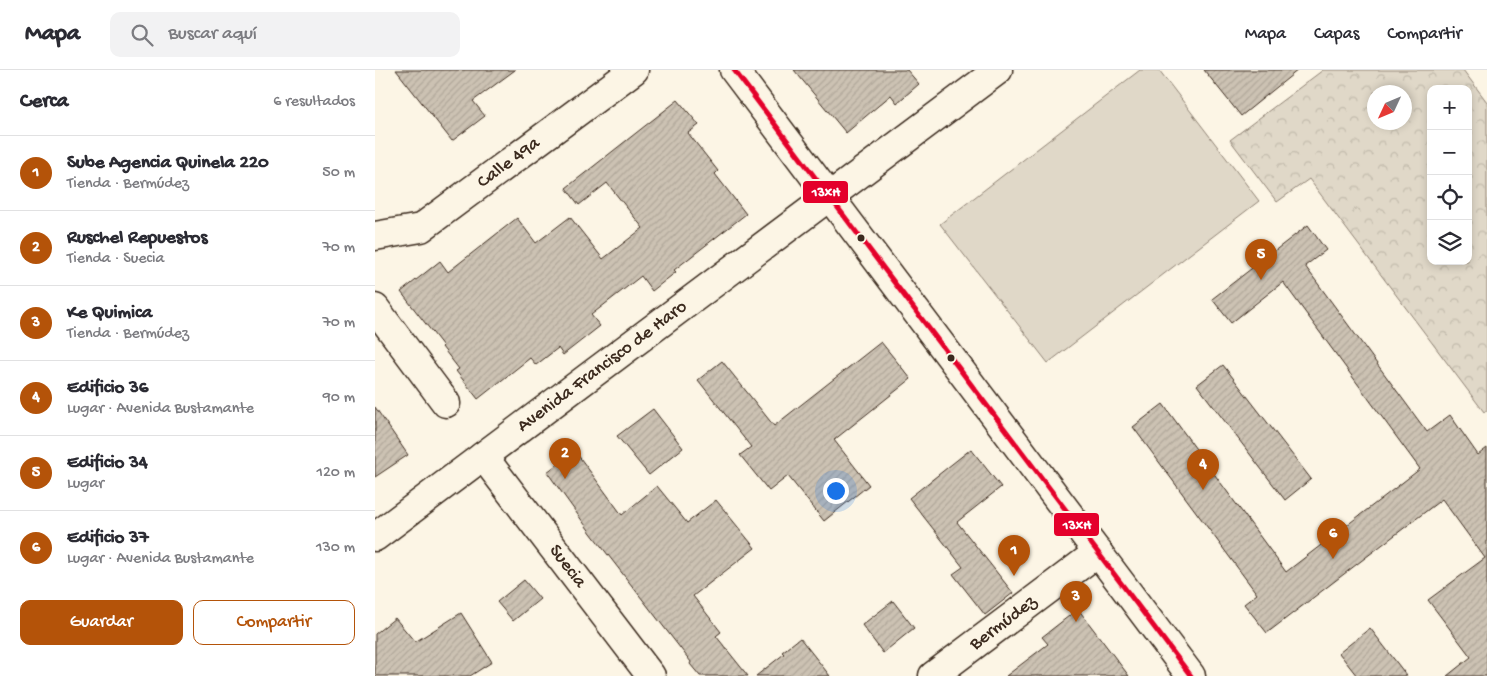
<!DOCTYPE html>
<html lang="es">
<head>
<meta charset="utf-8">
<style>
  :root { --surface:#fff; --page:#f2f2f3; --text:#2b2b33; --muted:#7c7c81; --line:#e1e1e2; --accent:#b45309 }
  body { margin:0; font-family:"Gochi Hand",sans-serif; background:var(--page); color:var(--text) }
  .controls { position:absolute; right:15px; top:15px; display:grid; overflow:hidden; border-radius:10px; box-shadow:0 2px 8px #0003 }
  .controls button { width:45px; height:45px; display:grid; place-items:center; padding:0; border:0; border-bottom:1px solid var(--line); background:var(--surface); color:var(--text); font:25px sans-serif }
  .compass { position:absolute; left:992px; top:15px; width:45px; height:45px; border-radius:50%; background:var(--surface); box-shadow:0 2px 8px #0003; rotate:226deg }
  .you { position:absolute; left:460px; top:420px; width:18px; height:18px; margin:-12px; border:4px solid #fff; border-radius:50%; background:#1a73e8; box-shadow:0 0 0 8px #1a73e833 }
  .badge { display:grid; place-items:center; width:32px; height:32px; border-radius:50%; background:var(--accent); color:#fff; font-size:16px; font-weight:700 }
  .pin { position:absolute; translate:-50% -41px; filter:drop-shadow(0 1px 2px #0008) }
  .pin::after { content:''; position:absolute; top:26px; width:18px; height:15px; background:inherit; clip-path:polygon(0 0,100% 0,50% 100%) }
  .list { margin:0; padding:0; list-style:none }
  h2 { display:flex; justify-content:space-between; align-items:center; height:65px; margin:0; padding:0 20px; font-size:21px }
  h2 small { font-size:16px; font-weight:400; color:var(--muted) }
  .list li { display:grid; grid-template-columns:32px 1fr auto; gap:15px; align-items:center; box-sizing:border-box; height:75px; padding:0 20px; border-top:1px solid var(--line) }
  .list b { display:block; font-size:19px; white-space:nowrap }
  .list p { margin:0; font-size:16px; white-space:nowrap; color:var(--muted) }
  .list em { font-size:16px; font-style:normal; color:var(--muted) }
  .actions { display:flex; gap:10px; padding:15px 20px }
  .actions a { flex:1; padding:11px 0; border:1px solid var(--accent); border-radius:10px; text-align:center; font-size:18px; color:var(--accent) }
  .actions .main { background:var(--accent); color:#fff }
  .icon { flex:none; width:28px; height:28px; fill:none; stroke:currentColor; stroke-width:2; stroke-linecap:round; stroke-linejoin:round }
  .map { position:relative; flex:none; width:1112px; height:606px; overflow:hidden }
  header { display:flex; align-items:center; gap:30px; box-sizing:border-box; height:70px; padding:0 25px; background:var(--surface); border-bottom:1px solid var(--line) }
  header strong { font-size:24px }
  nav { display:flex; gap:28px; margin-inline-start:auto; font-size:18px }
  .search { width:350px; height:45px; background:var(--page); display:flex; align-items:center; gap:12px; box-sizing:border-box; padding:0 18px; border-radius:10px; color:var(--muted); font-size:19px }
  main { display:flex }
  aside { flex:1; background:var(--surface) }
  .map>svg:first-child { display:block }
  .park { fill:url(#park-crowns); stroke:#8e8173; fill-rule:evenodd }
  .pitch { fill:#e0d8c8; stroke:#8e8173 }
  .building { fill:url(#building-hatch); stroke:#3b2a1e }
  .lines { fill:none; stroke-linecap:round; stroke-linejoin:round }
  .street-casing { stroke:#3b2a1e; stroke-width:31 }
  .secondary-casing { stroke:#3b2a1e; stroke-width:31 }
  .primary-casing { stroke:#3b2a1e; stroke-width:31 }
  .street { stroke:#fcf5e5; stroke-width:28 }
  .secondary { stroke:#fcf5e5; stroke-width:28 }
  .primary { stroke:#fcf5e5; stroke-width:28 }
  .bus-1-casing { stroke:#fcf5e5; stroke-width:9 }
  .bus-1 { stroke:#e4002b; stroke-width:5 }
  .bus-dot { fill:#3b2a1e; stroke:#fcf5e5; stroke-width:2 }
  .labels { text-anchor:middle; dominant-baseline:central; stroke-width:4; stroke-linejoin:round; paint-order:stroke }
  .street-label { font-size:19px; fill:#3b2a1e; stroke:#fcf5e5 }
  .line-badge { stroke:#fcf5e5; stroke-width:2 }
  .badge-label { font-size:14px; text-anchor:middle; font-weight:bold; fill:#fff }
</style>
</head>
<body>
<header>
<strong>Mapa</strong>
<div class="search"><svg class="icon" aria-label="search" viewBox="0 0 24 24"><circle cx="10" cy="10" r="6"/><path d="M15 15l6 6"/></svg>Buscar aquí</div>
<nav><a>Mapa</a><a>Capas</a><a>Compartir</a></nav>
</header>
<main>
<aside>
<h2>Cerca<small>6 resultados</small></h2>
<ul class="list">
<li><span class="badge">1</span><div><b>Sube Agencia Quinela 220</b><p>Tienda · Bermúdez</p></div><em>50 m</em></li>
<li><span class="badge">2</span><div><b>Ruschel Repuestos</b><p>Tienda · Suecia</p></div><em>70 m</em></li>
<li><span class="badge">3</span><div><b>Ke Quimica</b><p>Tienda · Bermúdez</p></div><em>70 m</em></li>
<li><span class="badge">4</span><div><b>Edificio 36</b><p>Lugar · Avenida Bustamante</p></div><em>90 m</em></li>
<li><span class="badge">5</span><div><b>Edificio 34</b><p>Lugar</p></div><em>120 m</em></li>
<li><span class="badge">6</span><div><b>Edificio 37</b><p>Lugar · Avenida Bustamante</p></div><em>130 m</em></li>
</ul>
<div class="actions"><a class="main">Guardar</a><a>Compartir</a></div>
</aside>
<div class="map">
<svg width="1112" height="606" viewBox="0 0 1112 606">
  <defs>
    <pattern id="park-crowns" width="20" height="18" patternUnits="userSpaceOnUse" patternTransform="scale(1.25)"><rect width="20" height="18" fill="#e0d8c8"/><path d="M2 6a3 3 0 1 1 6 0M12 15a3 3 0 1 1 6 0" fill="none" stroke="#c1baab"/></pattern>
    <pattern id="building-hatch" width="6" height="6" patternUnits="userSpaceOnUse" patternTransform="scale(1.25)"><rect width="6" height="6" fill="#ccc2b3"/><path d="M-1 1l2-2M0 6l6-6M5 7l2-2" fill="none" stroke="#b0a79a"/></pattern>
  </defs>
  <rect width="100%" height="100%" fill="#fcf5e5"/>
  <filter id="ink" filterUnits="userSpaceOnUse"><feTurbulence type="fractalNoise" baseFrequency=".02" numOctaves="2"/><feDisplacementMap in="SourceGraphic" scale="10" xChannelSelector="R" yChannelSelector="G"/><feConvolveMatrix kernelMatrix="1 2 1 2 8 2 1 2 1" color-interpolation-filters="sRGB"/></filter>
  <g filter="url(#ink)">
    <path class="park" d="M948,0H1088L1112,32V340L1109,342L934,109L902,132L855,70ZM1056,19H1093V191H1056ZM999,22H1030V52H999Z"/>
    <path class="pitch" d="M765,0H784L884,131L673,293L565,154Z"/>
    <path class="building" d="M21,0H140L98,31L110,46L77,71Z
      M419,0H532L544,14L522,33L516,25L471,63Z
      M829,0H923L866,46Z
      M303,30L324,55L313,63L343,101L340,104L371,144L299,200L301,202L277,221L266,206L216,245L225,256L188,285L183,278L161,295L155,288L103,329L81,301L84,299L67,277L68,276L26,222L65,191L73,202L142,148L161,173L195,147L228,189L268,158L232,113L204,135L191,118Z
      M933,155L951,180L930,196L1052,362L1075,345L1103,385L1112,378V606H1072L1096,587L1053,530L1110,488L1067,429L892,563L869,534L882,524L758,357L788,334L911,502L1045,399L908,212L856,253L837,229Z
      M506,272L536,309L459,370L494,415L449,451L413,406L394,421L365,385L376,377L323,310L347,291L399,356Z
      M848,295L936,409L910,430L822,315Z
      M0,337L33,385L0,407Z
      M278,339L308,378L274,405L242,366Z
      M596,379L626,417L582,452L638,523L610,545L578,504L588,497L534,428Z
      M200,381L247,445L282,416L312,453L341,430L380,478L318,526L346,562L341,566L373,606H325L315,594L316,592L216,463L172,402Z
      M149,510L165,529L138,551L122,532Z
      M518,531L539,558L508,583L487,555Z
      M703,539L754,606H631L673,574L667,567Z
      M86,543L117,592L95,606H0V564L20,548L40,572Z
      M995,558L1032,606H982L964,583Z
      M425,568L455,606H381L409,584L407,582Z"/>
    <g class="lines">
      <g class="street-casing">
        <g id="street">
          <path id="s1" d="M0,166L46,158L259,0"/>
          <path d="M0,238L71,333"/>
          <path id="s2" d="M108,386L276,606"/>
          <path id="s3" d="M558,606L723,482"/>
        </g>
      </g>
      <g class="secondary-casing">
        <path id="secondary" d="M359,0L816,606"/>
      </g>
      <g class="primary-casing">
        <g id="primary">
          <path id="s4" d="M0,467L623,0"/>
        </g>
      </g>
      <use href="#street" class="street"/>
      <use href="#secondary" class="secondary"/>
      <use href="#primary" class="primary"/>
      <g class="bus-1-casing">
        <path id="bus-1" d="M359,0L816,606"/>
      </g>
      <use href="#bus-1" class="bus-1"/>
    </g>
  </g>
  <g class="bus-dot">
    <circle cx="486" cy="168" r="4.5"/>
    <circle cx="576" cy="288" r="4.5"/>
  </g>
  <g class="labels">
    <g class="street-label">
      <text stroke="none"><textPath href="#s1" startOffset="156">Calle 49a</textPath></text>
      <text stroke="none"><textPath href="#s4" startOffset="284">Avenida Francisco de Haro</textPath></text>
      <text stroke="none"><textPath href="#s2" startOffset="139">Suecia</textPath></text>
      <text stroke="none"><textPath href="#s3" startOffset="88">Bermúdez</textPath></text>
    </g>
  </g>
  <g class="line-badge">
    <rect x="427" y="110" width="47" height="24" rx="5" fill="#e4002b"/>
    <rect x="678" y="442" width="47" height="25" rx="5" fill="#e4002b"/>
  </g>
  <g class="badge-label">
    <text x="451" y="126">13xH</text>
    <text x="702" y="459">13xH</text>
  </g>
</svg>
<div class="controls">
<button>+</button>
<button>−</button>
<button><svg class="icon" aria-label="locate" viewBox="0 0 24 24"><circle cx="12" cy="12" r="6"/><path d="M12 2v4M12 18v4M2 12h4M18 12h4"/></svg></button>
<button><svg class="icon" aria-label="layers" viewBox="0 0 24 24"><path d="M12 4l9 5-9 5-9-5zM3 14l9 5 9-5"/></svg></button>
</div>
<svg class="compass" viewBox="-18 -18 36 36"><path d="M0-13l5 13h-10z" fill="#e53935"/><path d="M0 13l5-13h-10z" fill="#7c7c81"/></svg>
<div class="you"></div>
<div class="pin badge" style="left:639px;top:506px">1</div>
<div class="pin badge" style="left:190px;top:409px">2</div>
<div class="pin badge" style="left:701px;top:552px">3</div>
<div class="pin badge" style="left:828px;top:420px">4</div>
<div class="pin badge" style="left:886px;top:210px">5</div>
<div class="pin badge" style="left:958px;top:489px">6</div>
</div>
</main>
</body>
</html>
